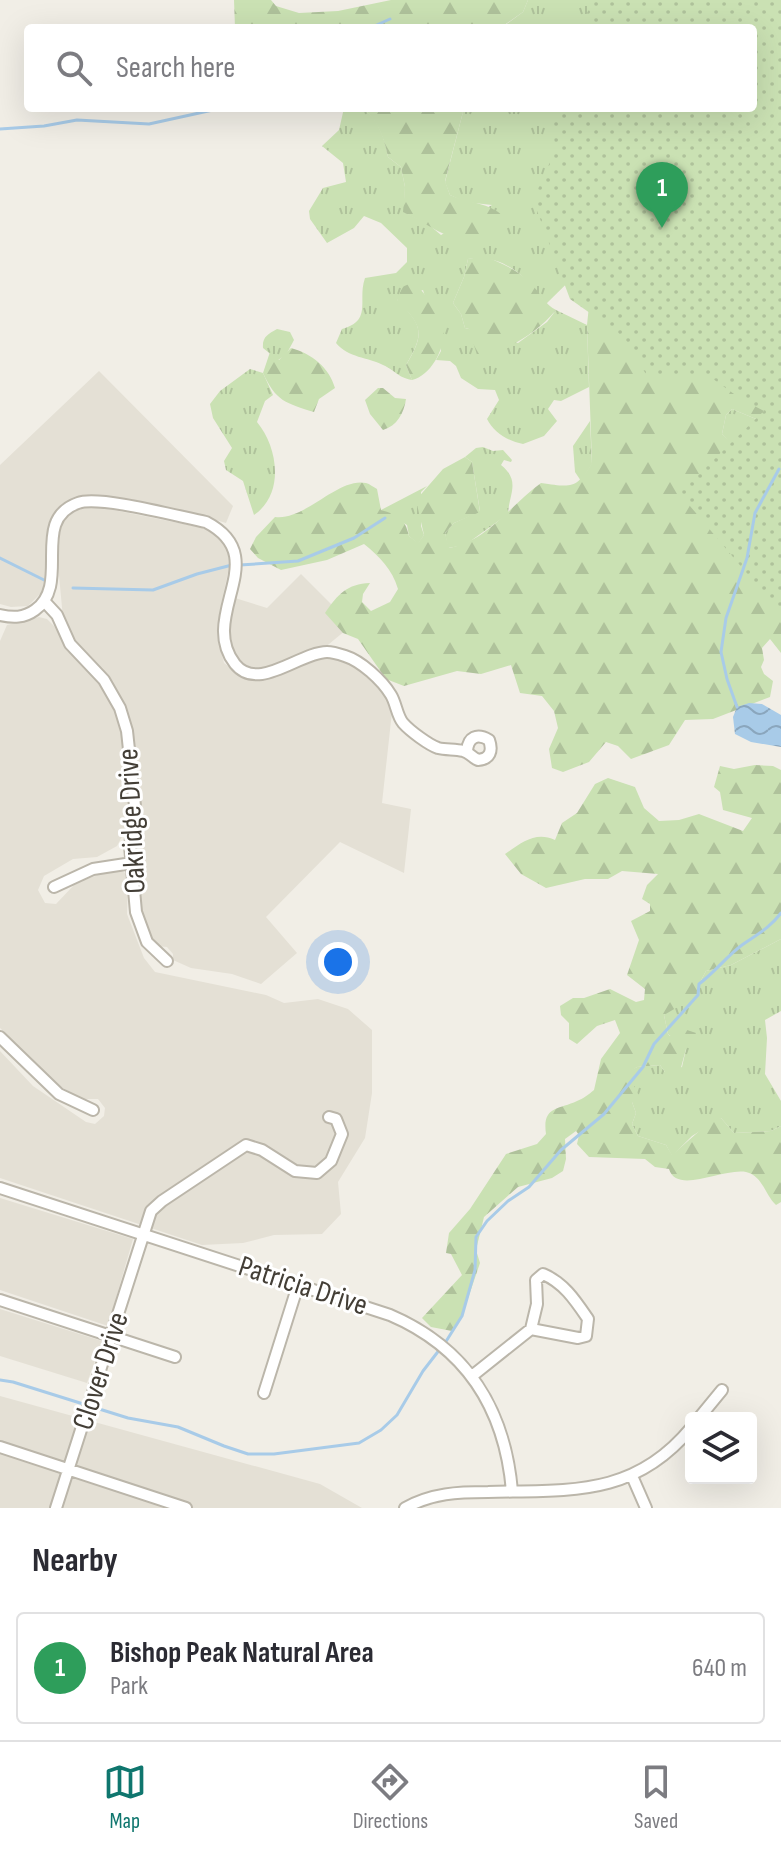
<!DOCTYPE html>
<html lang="en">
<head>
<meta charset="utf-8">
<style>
  :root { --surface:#fff; --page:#f2f2f3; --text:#2b2b33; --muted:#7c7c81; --line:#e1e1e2; --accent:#0f766e }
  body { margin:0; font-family:"Sofia Sans Condensed",sans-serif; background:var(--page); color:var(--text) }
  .controls { position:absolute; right:24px; bottom:24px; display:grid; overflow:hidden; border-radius:8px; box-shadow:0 8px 32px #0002 }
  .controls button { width:72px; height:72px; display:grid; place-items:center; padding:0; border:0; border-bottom:2px solid var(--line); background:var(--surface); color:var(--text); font:40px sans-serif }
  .you { position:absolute; left:338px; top:962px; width:28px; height:28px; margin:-20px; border:6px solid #fff; border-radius:50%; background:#1a73e8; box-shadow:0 0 0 12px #1a73e833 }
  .badge { display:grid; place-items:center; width:52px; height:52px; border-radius:50%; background:var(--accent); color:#fff; font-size:26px; font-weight:700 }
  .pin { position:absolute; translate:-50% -66px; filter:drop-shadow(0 2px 4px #0008) }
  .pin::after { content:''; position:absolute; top:42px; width:28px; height:24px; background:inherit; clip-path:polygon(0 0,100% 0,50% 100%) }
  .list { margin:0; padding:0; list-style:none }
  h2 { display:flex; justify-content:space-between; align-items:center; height:104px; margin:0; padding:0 32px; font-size:34px }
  h2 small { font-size:26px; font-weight:400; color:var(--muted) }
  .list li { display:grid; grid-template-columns:52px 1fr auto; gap:24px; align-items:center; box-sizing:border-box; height:112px; margin:0 16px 16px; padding:0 16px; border:2px solid var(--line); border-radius:8px }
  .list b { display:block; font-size:30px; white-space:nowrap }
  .list p { margin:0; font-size:26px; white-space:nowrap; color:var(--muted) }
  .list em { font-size:26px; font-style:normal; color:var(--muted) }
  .icon { flex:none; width:44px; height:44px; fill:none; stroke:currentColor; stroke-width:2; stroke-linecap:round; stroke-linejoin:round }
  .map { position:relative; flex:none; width:781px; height:1508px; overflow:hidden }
  .search { position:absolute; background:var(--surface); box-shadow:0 8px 32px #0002; left:24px; right:24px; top:24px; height:88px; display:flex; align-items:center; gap:20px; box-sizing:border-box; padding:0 28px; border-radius:8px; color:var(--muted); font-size:30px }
  .sheet { height:232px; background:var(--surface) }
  nav { display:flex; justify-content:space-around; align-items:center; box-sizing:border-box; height:112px; border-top:2px solid var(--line); background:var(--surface); font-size:22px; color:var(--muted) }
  nav a { display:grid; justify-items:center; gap:4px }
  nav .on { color:var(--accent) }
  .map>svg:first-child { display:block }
  .residential { fill:#e4e0d5 }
  .grass { fill:url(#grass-tufts) }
  .forest { fill:url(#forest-firs) }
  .park { fill:url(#park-dots) }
  .water { fill:url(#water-waves) }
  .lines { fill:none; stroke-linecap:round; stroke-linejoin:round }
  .stream { stroke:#a8cbe8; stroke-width:3 }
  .street-casing { stroke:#bbb6aa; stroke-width:14 }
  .street { stroke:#fff; stroke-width:10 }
  .labels { text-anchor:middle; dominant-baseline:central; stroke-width:6; stroke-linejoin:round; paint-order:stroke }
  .street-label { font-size:30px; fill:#433e36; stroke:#fff }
</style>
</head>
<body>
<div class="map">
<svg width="781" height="1508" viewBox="0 0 781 1508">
  <defs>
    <pattern id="grass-tufts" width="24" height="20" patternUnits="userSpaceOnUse" patternTransform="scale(2)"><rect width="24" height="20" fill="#cae1b3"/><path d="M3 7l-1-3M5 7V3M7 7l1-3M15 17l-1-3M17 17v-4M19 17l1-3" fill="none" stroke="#afc29b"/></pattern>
    <pattern id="forest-firs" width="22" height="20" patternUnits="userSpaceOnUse" patternTransform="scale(2)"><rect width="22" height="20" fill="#cae1b3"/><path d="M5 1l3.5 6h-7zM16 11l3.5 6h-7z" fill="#afc29b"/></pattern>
    <pattern id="park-dots" width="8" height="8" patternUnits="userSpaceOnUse" patternTransform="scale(2)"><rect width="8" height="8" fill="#cae1b3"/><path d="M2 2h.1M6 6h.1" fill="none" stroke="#afc29b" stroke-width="1.8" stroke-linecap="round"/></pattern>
    <pattern id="water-waves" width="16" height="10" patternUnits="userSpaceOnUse" patternTransform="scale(2)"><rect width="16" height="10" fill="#a8cbe8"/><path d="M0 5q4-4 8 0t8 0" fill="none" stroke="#8aa6bd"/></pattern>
  </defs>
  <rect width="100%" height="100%" fill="#f1eee6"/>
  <path class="residential" d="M99,371L233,506L226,523L181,510L98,495L73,499L62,504L52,518L47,540L45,586L41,593L28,606L11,607L0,604V465Z
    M93,506L204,528L223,538L230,552L229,568L220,609L218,639L224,663L242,677L263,681L323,657L352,663L384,693L392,712L382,803L411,809L404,873L340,842L266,917L297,953L261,984L232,974L191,968L173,960V954L167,947L157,946L152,942L142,920L135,853L136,836L140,818L134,740L126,705L108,676L72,640L63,618L56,543L63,520L77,510Z
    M301,574L352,625L323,649L267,669L251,668L241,662L234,653L229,638L230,616L235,598L267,608Z
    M39,617L47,619L55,627L67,651L86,665L112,699L121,720L130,808L128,825L117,846L97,857L73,859L44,876L38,890L45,903L56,904L74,885L87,879L111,870L121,871L128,874L127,914L144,958L155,972L266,995L284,1003L318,999L348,1009L372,1030V1093L365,1138L338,1182L341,1214L322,1234L274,1235L243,1243L202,1245L0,1178V1051L33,1086L86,1122L95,1124L104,1116L105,1108L98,1099H81L60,1086L0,1028V641L7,625Z
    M0,1198L133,1239L108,1326L0,1290Z
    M0,1309L102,1341L87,1383L0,1356Z
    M0,1396L320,1484L362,1508H0Z"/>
  <path class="grass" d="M528,0H781V315L663,189L546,304C528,277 502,253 468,259L464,277L453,303L461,314L465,328L518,343L547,322L556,310L587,325L589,387L561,401L554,400L548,409L557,421L544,436L523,444C508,441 494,433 487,419L499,400L495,390L478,389L461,378L456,366L450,361L436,360L441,351L431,304L426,300L423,290L397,300C424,326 424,334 406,365L412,380C397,377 396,371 383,365C367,357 349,358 336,343L342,329C373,321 357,300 365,278L396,273L407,262V248L381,223L364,216L354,228L327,243L310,219L309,211L323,188L346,182L343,163L322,146L339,130L344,108C350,108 358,107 364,110C378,117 386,143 388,157L401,167L405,187L404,212L428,224L441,235L492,205L465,202L450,195L445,182L464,108H753V28H501L523,12Z
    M277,329L290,332L294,340L286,355L278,360L263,348C262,337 268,334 277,329Z
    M250,369L263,373L273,395L265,401L257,422C278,447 285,494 254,515L243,481L226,470L224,461L232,448L213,418L210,404L220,391Z
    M732,409L756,419L758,444L731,443L722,434L726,415Z
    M590,421L592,464L581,481L575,472L573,446Z
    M483,447L493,451L503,450L512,460L511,462L504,460L501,465C521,481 509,494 508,514L465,545L448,548L445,533L454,523L480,511L472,462L465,457L476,448Z
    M427,486L421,492V526L424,535L418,544L409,536L407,525L381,510Z
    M781,939V1011L765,1020L767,1038L765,1074L781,1101V1126L771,1131L734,1133L721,1118L692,1136L672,1156L666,1145L638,1136L632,1124L636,1113L632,1102L627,1072L637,1067L660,1065L665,1072L682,1067L686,1049L668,1034L664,1015L699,984L706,971L731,965Z"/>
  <path class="forest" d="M234,0H271L276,6L299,13L338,11L391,0H528L523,12L500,28H235Z
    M362,108H464L445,181L450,195C470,204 489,202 504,217L499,235C452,248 442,231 403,212L405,187L401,167L388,157C385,140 377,118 362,108Z
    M484,256C502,263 522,272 534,287C542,296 545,304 556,310C536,334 508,350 478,358L469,329L465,328L461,314L453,303L464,277L468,259Z
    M707,279L781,451L756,419L732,409L726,415L722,434C736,448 763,459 781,471V653L770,639L762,648L764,660L761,667L764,674L773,681L770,697L713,719L685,720L669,745L631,759L618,746L606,742L589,762L563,772L552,768L549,749L558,728L554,711L542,696L520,693L511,665L481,674L457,671L404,686L386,679L358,639L343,633L325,613C338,594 347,584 370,583L363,594L362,602L371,611L390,602L398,589C392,569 380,557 364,544L327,560L281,570L258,558L250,549L256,537L275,517C305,521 338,477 366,483C370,484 373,487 377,489L381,510C398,515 405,518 409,536L418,543L424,535L416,500L443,469L465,457L472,462L480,512L454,523L445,533L449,548C488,541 510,505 541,483C571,487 576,490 592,463L587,325L590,296Z
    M414,282C418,285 439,313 441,317C450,339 435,374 412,380L406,365C424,335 424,326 397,301L402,287Z
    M291,348C312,354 329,367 335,388L319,399L314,412C285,403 276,401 263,373L270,352L279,360Z
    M378,388H383L395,398L406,399C404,413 397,426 383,430L370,414L365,400Z
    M755,765L773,766L781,770V939L731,965L706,971L699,984L698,995L664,1015L668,1034L670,1036L684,1029L696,1033L686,1049L679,1075L665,1072L660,1065L637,1067L628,1073L638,1094L632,1102L636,1113L632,1124L638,1136L666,1145L672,1155L713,1119L721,1118L734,1133L771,1131L781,1126V1202L776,1205C765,1195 763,1176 746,1172C722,1168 677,1195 669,1169L655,1167L645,1159L589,1157L577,1144L579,1135L576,1131L565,1139L566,1159L563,1171L552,1178L518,1187L484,1217L476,1250L480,1263L462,1316L452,1331L431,1327L422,1318L462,1275L451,1254L446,1253L449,1233L470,1209L506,1154L537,1144L546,1134C542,1106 558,1110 577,1101C583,1099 589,1094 594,1090L601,1059L620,1033L615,1020L597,1026L577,1044L569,1039V1023L561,1015L560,1006L573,998H584L610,989L636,1002L644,1000L645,989L627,975L639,940L631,921L650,911V904L642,899L647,885L658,874L622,871L608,879H585L546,888L521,874L505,854C522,842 536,831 555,840L562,823L577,813L595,784L608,778L635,787L644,808L659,821L679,820L699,814L743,831L752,818L723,810L720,792L714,787L720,766L734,769Z"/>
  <path class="park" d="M594,0H781V614L679,493L764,411L741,399L709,376H647L624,337L570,299L533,200L555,151L552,108H753V28H579Z"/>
  <path class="water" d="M749,703L762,704L781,715V747L751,742L735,734L733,717L737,707Z"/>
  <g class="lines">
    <path class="stream" d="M370,28L390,19
      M0,129L44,126L77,120L149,124L222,108
      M0,558L44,580
      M240,565L298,561L354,538L385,518
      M73,588L153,590L197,574L232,565
      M737,707L727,679L721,652L726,618L747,558L755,513L779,469
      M445,1343L462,1316L475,1270L476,1237L487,1221L508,1201L529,1187L561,1150L604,1114L643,1067L654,1044L698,995L699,984C715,972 727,956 742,945C756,935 770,928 781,913
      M0,1380L13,1382L128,1418L178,1427L224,1446L248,1454H274L359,1443L381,1430L397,1415L423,1371L440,1349"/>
    <g class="street-casing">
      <path id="street" d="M44,601L57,615L70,644L104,680L120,708L127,731L135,806L130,846L136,912L147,942L167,961
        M0,615C13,618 24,618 35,610C72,584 29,520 78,503C99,495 180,517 206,522C275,558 197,615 235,664C258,693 300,652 327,652C332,652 339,654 345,656C361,661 382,680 391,695C396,703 397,716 403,723C410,731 429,745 438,748C446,750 455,749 463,751C469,752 471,757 478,760C490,759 493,751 489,740C477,733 468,737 467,751
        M54,887L93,869L132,863
        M0,1037L59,1094L93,1110
        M0,1188L390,1315C467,1348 505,1410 512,1491
        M543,1274C564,1283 575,1300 588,1319L586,1336L578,1338L531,1329L537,1304L536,1280Z
        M0,1300L175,1357
        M472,1376L531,1329
        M264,1393L298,1285
        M699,1418L722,1390
        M0,1447L186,1508
        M632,1476L646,1508
        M56,1508L151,1211L162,1201L246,1145L262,1150L295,1171L317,1173L331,1161L342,1134L336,1119L329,1117
        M405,1508C432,1493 458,1492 488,1492C570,1490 634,1497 691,1428"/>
    </g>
    <use href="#street" class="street"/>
  </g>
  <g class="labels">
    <g class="street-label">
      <text transform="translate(132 821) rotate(-93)">Oakridge Drive</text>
      <text transform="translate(303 1286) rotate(18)">Patricia Drive</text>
      <text transform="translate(101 1371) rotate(-72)">Clover Drive</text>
    </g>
  </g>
</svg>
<div class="controls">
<button><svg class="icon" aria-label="layers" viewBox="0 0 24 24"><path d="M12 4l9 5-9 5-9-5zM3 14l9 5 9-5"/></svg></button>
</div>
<div class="you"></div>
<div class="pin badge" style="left:662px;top:228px;background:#2e9e5b">1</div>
<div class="search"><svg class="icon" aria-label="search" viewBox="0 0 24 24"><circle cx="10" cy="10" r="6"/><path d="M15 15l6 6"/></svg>Search here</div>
</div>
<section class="sheet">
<h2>Nearby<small></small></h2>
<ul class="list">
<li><span class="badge" style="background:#2e9e5b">1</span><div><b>Bishop Peak Natural Area</b><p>Park</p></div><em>640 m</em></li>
</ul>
</section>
<nav>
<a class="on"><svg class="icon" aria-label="map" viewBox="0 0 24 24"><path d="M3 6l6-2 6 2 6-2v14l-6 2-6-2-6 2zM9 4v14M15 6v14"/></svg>Map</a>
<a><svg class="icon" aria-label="directions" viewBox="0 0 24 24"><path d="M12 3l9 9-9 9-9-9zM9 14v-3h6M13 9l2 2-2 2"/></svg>Directions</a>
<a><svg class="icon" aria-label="saved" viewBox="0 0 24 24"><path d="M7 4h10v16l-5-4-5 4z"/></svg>Saved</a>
</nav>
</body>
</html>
